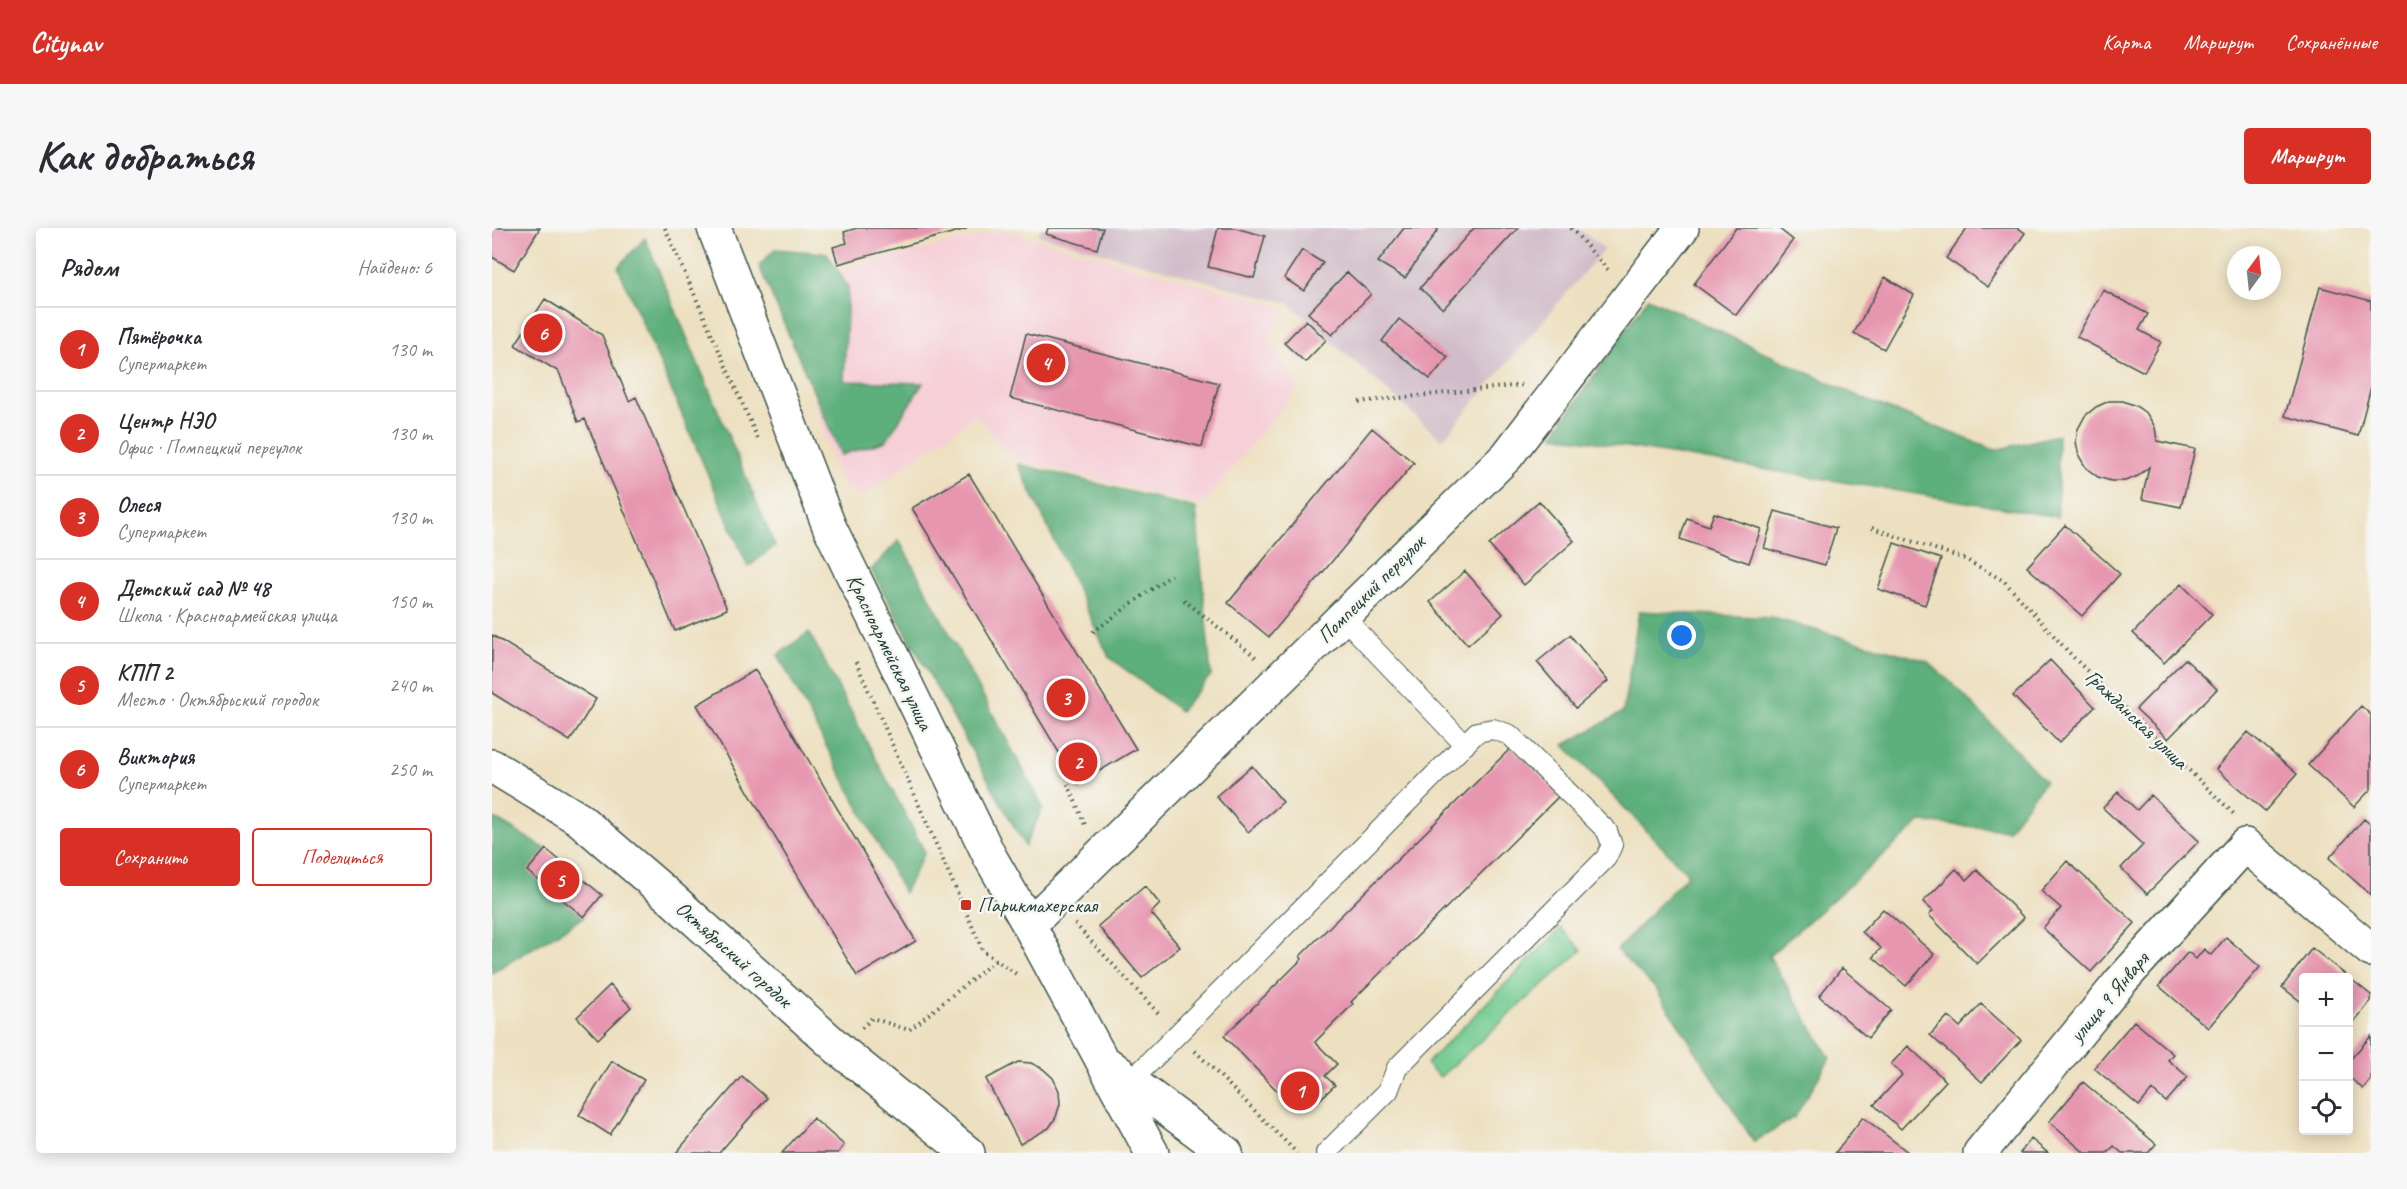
<!DOCTYPE html>
<html lang="ru">
<head>
<meta charset="utf-8">
<style>
  :root { --surface:#fff; --page:#f7f7f7; --text:#2b2b33; --muted:#7c7c81; --line:#e1e1e2; --accent:#d93025 }
  body { margin:0; font-family:Caveat,sans-serif; background:var(--page); color:var(--text) }
  .controls { position:absolute; right:18px; bottom:18px; display:grid; overflow:hidden; border-radius:6px; box-shadow:0 3px 15px #0003 }
  .controls button { width:54px; height:54px; display:grid; place-items:center; padding:0; border:0; border-bottom:2px solid var(--line); background:var(--surface); color:var(--text); font:30px sans-serif }
  .compass { position:absolute; left:1735px; top:18px; width:54px; height:54px; border-radius:50%; background:var(--surface); box-shadow:0 3px 15px #0003; rotate:15deg }
  .you { position:absolute; left:1190px; top:408px; width:21px; height:21px; margin:-15px; border:4px solid #fff; border-radius:50%; background:#1a73e8; box-shadow:0 0 0 9px #1a73e833 }
  .badge { display:grid; place-items:center; width:39px; height:39px; border-radius:50%; background:var(--accent); color:#fff; font-size:20px; font-weight:700 }
  .pin { position:absolute; translate:-50% -50%; border:3px solid #fff; box-shadow:0 2px 6px #0006 }
  .list { margin:0; padding:0; list-style:none }
  h2 { display:flex; justify-content:space-between; align-items:center; height:78px; margin:0; padding:0 24px; font-size:26px }
  h2 small { font-size:20px; font-weight:400; color:var(--muted) }
  .list li { display:grid; grid-template-columns:39px 1fr auto; gap:18px; align-items:center; box-sizing:border-box; height:84px; padding:0 24px; border-top:2px solid var(--line) }
  .list b { display:block; font-size:22px; white-space:nowrap }
  .list p { margin:0; font-size:20px; white-space:nowrap; color:var(--muted) }
  .list em { font-size:20px; font-style:normal; color:var(--muted) }
  .actions { display:flex; gap:12px; padding:18px 24px }
  .actions a { flex:1; padding:14px 0; border:2px solid var(--accent); border-radius:6px; text-align:center; font-size:21px; color:var(--accent) }
  .actions .main { background:var(--accent); color:#fff }
  .icon { flex:none; width:33px; height:33px; fill:none; stroke:currentColor; stroke-width:2; stroke-linecap:round; stroke-linejoin:round }
  .map { position:relative; flex:none; width:1879px; height:925px; overflow:hidden; border-radius:6px }
  header { display:flex; align-items:center; gap:36px; box-sizing:border-box; height:84px; padding:0 30px; background:var(--accent); color:#fff }
  header strong { font-size:28px }
  nav { display:flex; gap:33px; margin-inline-start:auto; font-size:21px }
  .intro { display:flex; align-items:center; justify-content:space-between; box-sizing:border-box; height:144px; padding:0 36px }
  h1 { margin:0; font-size:42px }
  .button { padding:15px 27px; border-radius:6px; background:var(--accent); color:#fff; font-size:21px; font-weight:700 }
  main { display:flex; gap:36px; padding:0 36px }
  aside { flex:1; background:var(--surface); border-radius:6px; box-shadow:0 3px 15px #0003 }
  .map>svg:first-child { display:block }
  .built { fill:#f6cfd7 }
  .industrial { fill:#d1bdc9 }
  .green { fill:#72cb91; stroke:#488462; stroke-width:1.5 }
  .forest { fill:#5daf7b; stroke:#3e7658; stroke-width:1.5 }
  .building { fill:#e796b0 }
  .lines { fill:none; stroke-linecap:round; stroke-linejoin:round }
  .service-casing { stroke:#3e5549; stroke-width:22 }
  .minor-casing { stroke:#3e5549; stroke-width:36 }
  .tertiary-casing { stroke:#3e5549; stroke-width:36 }
  .path { stroke:#3e5549; stroke-width:4; stroke-dasharray:1.5 4.5; stroke-linecap:butt }
  .service { stroke:#fff; stroke-width:20 }
  .minor { stroke:#fff; stroke-width:33 }
  .tertiary { stroke:#fff; stroke-width:33 }
  .poi-dot { fill:#c8321e; stroke:#f6f6f2; stroke-width:2 }
  .labels { text-anchor:middle; dominant-baseline:central; stroke-width:5; stroke-linejoin:round; paint-order:stroke }
  .street-label { font-size:21px; fill:#1f3d34; stroke:#f6f6f2 }
  .poi-label { font-size:21px; fill:#1f3d34; stroke:#f6f6f2; text-anchor:start }
</style>
</head>
<body>
<header>
<strong>Citynav</strong>
<nav><a>Карта</a><a>Маршрут</a><a>Сохранённые</a></nav>
</header>
<div class="intro"><h1>Как добраться</h1><a class="button">Маршрут</a></div>
<main>
<aside>
<h2>Рядом<small>Найдено: 6</small></h2>
<ul class="list">
<li><span class="badge">1</span><div><b>Пятёрочка</b><p>Супермаркет</p></div><em>130 m</em></li>
<li><span class="badge">2</span><div><b>Центр НЭО</b><p>Офис · Помпецкий переулок</p></div><em>130 m</em></li>
<li><span class="badge">3</span><div><b>Олеся</b><p>Супермаркет</p></div><em>130 m</em></li>
<li><span class="badge">4</span><div><b>Детский сад № 48</b><p>Школа · Красноармейская улица</p></div><em>150 m</em></li>
<li><span class="badge">5</span><div><b>КПП 2</b><p>Место · Октябрьский городок</p></div><em>240 m</em></li>
<li><span class="badge">6</span><div><b>Виктория</b><p>Супермаркет</p></div><em>250 m</em></li>
</ul>
<div class="actions"><a class="main">Сохранить</a><a>Поделиться</a></div>
</aside>
<div class="map">
<svg width="1879" height="925" viewBox="0 0 1879 925">
  <rect width="100%" height="100%" fill="#f6f6f2"/>
  <filter id="ink" filterUnits="userSpaceOnUse"><feTurbulence type="fractalNoise" baseFrequency=".0167" numOctaves="2"/><feDisplacementMap in="SourceGraphic" scale="12" xChannelSelector="R" yChannelSelector="G"/><feConvolveMatrix kernelMatrix="1 2 1 2 8 2 1 2 1" color-interpolation-filters="sRGB"/></filter>
  <filter id="wash" filterUnits="userSpaceOnUse"><feTurbulence type="fractalNoise" baseFrequency=".008" numOctaves="4" result="noise"/><feDisplacementMap in="SourceGraphic" scale="24" xChannelSelector="R" yChannelSelector="G"/><feGaussianBlur stdDeviation="1.35" result="paint"/><feColorMatrix in="noise" values="0 0 0 0 0 0 0 0 0 0 0 0 0 0 0 0 0 1.4 0 .05"/><feComposite in="paint" operator="in"/></filter>
  <g filter="url(#wash)">
    <rect width="100%" height="100%" fill="#ede0c0"/>
    <path class="built" d="M511,2L794,80L777,110L806,160L710,278L518,229L484,187L369,270L352,260L332,209L299,54Z"/>
    <path class="industrial" d="M549,0H1086L1112,21L950,212L798,76L546,7Z"/>
    <path class="green" d="M1069,700L1090,722L948,849L934,836Z"/>
    <path class="forest" d="M153,10L283,318L256,339L126,39Z
      M283,21L335,25L356,59L352,153L431,155L394,213L349,227L267,38Z
      M1156,70L1372,171L1503,222L1566,207V289L1061,207Z
      M526,236L704,280L719,447L688,483L617,429Z
      M407,312L551,579L533,618L379,342Z
      M1147,383L1281,390L1435,433L1467,462L1553,553L1516,602L1429,594L1277,728L1338,830L1303,889L1262,914L1164,761L1125,722L1196,646L1072,517L1131,484Z
      M317,404L433,624L412,665L286,427Z
      M0,589L54,621L36,643L92,689L0,745Z"/>
    <g id="blocks">
      <path class="building" d="M0,0H48L22,42L0,29Z
        M365,0H473L474,1L346,36L341,19L355,15L352,4Z
        M556,0H611L605,21L554,6Z
        M726,0H743L773,8L762,50L716,39Z
        M912,0H947L913,50L886,34Z
        M982,0H1026L951,81L928,60Z
        M1244,0H1286L1301,12L1244,87L1202,56Z
        M1475,0H1526L1533,5L1496,59L1454,30Z
        M810,22L831,35L812,63L792,50Z
        M855,44L879,66L840,107L816,85Z
        M1393,49L1422,67L1392,121L1362,105Z
        M1828,59L1879,73V159L1866,208L1793,188Z
        M1611,62L1656,86L1647,102L1669,114L1652,144L1585,109Z
        M53,71L110,107L137,173L144,169L235,381L183,403L93,191L86,194L67,144L23,117Z
        M907,91L956,129L938,151L890,113Z
        M814,92L834,112L813,134L792,115Z
        M534,106L727,155L710,219L518,170Z
        M1617,173H1631L1644,178L1655,186L1663,199L1665,213L1703,221L1689,279L1650,271L1657,239L1646,248L1633,253H1619L1606,249L1594,240L1587,228L1584,214L1586,201L1593,188L1604,179Z
        M880,200L922,235L777,409L736,375Z
        M477,246L644,521L586,556L420,280Z
        M1047,273L1082,313L1032,357L997,317Z
        M1283,283L1344,300L1333,337L1272,320Z
        M1222,285L1269,301L1257,335L1188,311L1195,290L1217,298Z
        M1573,297L1628,346L1590,388L1535,339Z
        M1402,315L1449,331L1433,377L1386,361Z
        M973,343L1011,386L976,417L938,374Z
        M1689,356L1720,386L1672,435L1641,405Z
        M0,407L104,471L78,513L0,465Z
        M1078,407L1116,453L1084,480L1045,434Z
        M1693,431L1725,461L1676,511L1644,481Z
        M1558,432L1603,479L1567,515L1521,468Z
        M263,442L424,713L365,748L205,477Z
        M1869,478L1879,487V561L1862,579L1816,537Z
        M1756,504L1805,546L1773,583L1724,541Z
        M1020,519L1068,567L859,774L861,776L823,814L845,836L833,848L843,857L822,877L809,864L798,876L732,808L810,731L808,728Z
        M760,538L791,574L756,604L724,568Z
        M1626,564L1645,582L1659,567L1707,613L1655,666L1629,640L1651,617L1611,580Z
        M1872,591L1879,597V667L1837,630Z
        M54,621L110,667L92,689L35,643Z
        M1575,633L1643,695L1599,744L1551,700L1569,680L1549,663Z
        M1464,641L1475,652L1485,642L1532,690L1485,736L1437,687L1441,683L1431,674Z
        M653,658L668,676L659,685L688,719L650,750L606,698Z
        M1391,681L1442,726L1414,758L1381,729L1389,720L1370,704Z
        M1734,709L1768,739L1716,800L1667,758L1696,724L1704,731L1712,721L1719,727Z
        M1820,720L1879,767V773L1856,801V750H1812V776L1790,759Z
        M1350,740L1399,782L1376,810L1327,768Z
        M118,757L139,779L106,811L85,789Z
        M1489,776L1529,812L1490,854L1438,807L1456,788L1468,799Z
        M1642,793L1681,826L1676,832L1696,849L1674,874L1660,862L1647,878L1602,840Z
        M1879,808V851L1871,861L1856,848V834Z
        M1416,818L1454,853L1409,901L1382,877L1410,847L1399,836Z
        M120,833L152,852L118,907L87,887Z
        M526,834L539,835L551,841L561,850L567,863L568,876L564,889L557,900L528,916L494,851Z
        M250,848L275,870L227,925H184Z
        M1591,854L1664,916L1656,925H1630L1622,918L1615,925H1593L1557,894Z
        M1371,889L1417,925H1343Z
        M321,890L352,917L346,925H290Z
        M1539,911L1556,925H1528Z"/>
    </g>
  </g>
  <g filter="url(#ink)">
    <use href="#blocks" fill-opacity="0" stroke="#3e5549" stroke-width="1.5"/>
    <g class="lines">
      <g class="service-casing">
        <path id="service" d="M851,389L973,517
          M639,853L985,504L1001,501L1018,507L1115,603L1120,617L1114,630L905,840L896,863L834,925"/>
      </g>
      <g class="minor-casing">
        <path id="minor" d="M0,538L87,591L179,670L348,822L476,925
          M610,832L734,925
          M1488,925L1629,753L1753,617L1879,722"/>
      </g>
      <g class="tertiary-casing">
        <path id="tertiary" d="M222,0L337,298L498,629L537,697L660,925
          M537,697L1015,228L1190,0"/>
      </g>
      <path class="path" d="M173,0L266,211
        M1079,0L1117,43
        M867,174L1030,157
        M1380,300L1473,331L1512,353L1583,431L1744,588
        M692,372L765,430
        M601,404L679,347
        M364,434L491,723L527,748
        M576,556L593,597
        M583,696L668,787
        M370,800L380,790L417,802L504,732
        M703,823L805,925"/>
      <use href="#service" class="service"/>
      <use href="#minor" class="minor"/>
      <use href="#tertiary" class="tertiary"/>
    </g>
  </g>
  <rect class="poi-dot" x="468" y="671" width="12" height="12" rx="3"/>
  <g class="labels">
    <g class="street-label">
      <text transform="translate(879 361) rotate(-45)">Помпецкий переулок</text>
      <text transform="translate(398 424) rotate(64)">Красноармейская улица</text>
      <text transform="translate(1645 491) rotate(44)">Гражданская улица</text>
      <text transform="translate(242 726) rotate(42)">Октябрьский городок</text>
      <text transform="translate(1617 769) rotate(-50)">улица 9 Января</text>
    </g>
    <g class="poi-label">
      <text x="486" y="677">Парикмахерская</text>
    </g>
  </g>
</svg>
<div class="controls">
<button>+</button>
<button>−</button>
<button><svg class="icon" aria-label="locate" viewBox="0 0 24 24"><circle cx="12" cy="12" r="6"/><path d="M12 2v4M12 18v4M2 12h4M18 12h4"/></svg></button>
</div>
<svg class="compass" viewBox="-18 -18 36 36"><path d="M0-13l5 13h-10z" fill="#e53935"/><path d="M0 13l5-13h-10z" fill="#7c7c81"/></svg>
<div class="you"></div>
<div class="pin badge" style="left:808px;top:863px">1</div>
<div class="pin badge" style="left:586px;top:534px">2</div>
<div class="pin badge" style="left:574px;top:470px">3</div>
<div class="pin badge" style="left:554px;top:135px">4</div>
<div class="pin badge" style="left:68px;top:652px">5</div>
<div class="pin badge" style="left:51px;top:105px">6</div>
</div>
</main>
</body>
</html>
